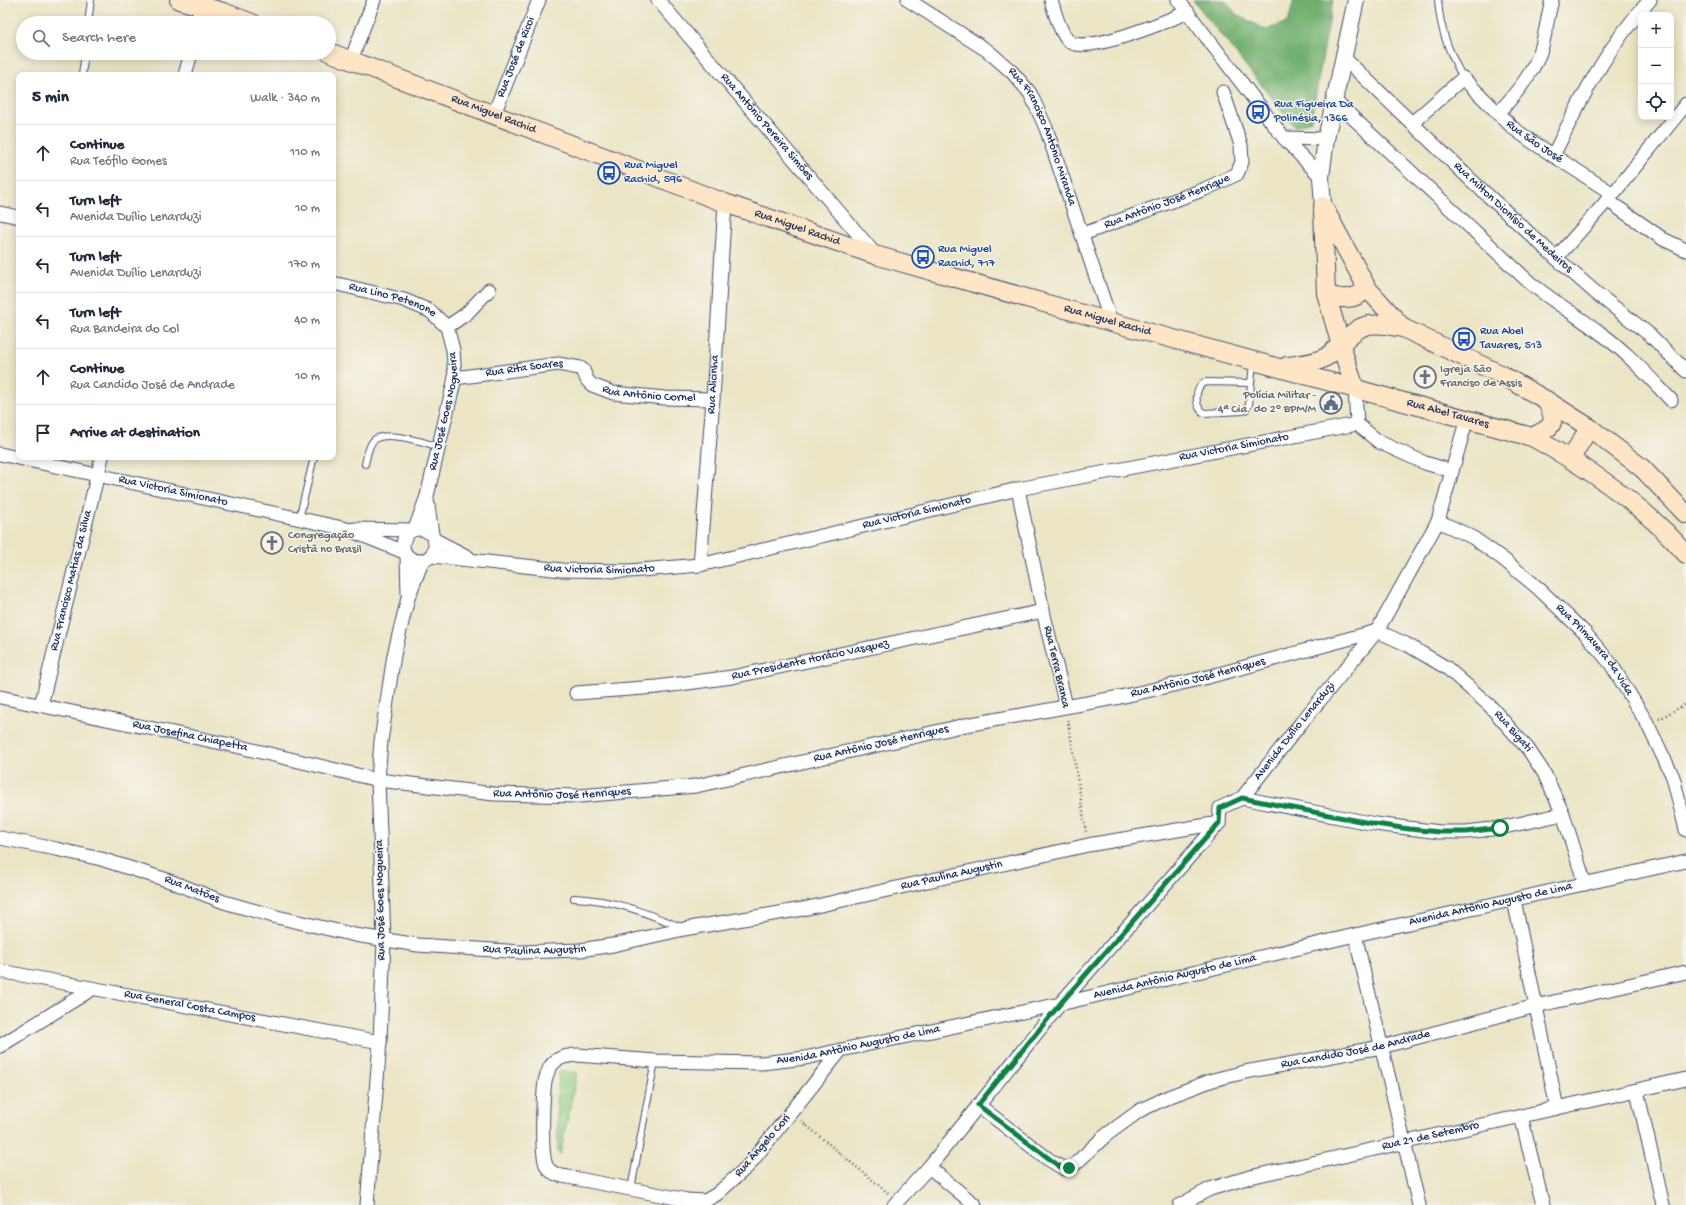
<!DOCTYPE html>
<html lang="en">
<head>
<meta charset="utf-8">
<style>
  :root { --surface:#fff; --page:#f2f2f3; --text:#1f2937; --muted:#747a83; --line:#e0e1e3 }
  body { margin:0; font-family:"Gochi Hand",sans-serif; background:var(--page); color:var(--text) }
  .controls { position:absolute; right:12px; top:12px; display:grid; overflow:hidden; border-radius:8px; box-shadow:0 2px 10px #0003 }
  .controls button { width:36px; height:36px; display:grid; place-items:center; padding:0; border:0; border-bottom:1px solid var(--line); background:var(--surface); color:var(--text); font:20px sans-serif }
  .stop { position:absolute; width:12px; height:12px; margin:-9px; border:3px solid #0b8043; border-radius:50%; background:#fff }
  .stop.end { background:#0b8043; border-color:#fff; box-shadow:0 1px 4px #0008 }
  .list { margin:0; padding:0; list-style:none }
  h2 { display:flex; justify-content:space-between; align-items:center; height:52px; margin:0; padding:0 16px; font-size:17px }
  h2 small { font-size:13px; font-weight:400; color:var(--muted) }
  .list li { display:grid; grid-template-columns:26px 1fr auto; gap:12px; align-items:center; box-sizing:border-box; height:56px; padding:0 16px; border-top:1px solid var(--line) }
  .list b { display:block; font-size:15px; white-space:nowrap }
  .list p { margin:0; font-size:13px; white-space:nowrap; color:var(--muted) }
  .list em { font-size:13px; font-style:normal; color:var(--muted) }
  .icon { flex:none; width:22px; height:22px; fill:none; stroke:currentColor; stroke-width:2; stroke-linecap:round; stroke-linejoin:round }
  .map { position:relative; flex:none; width:1686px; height:1205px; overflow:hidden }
  .search { position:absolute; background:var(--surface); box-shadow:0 2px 10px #0003; left:16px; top:16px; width:320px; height:44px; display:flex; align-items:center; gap:10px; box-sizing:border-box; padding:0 14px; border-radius:22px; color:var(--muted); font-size:15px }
  .panel { position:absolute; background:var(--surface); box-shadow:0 2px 10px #0003; left:16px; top:72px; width:320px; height:388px; border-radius:8px }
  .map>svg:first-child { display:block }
  .green { fill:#8ecc82; stroke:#547e70 }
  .forest { fill:#72b070; stroke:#467067 }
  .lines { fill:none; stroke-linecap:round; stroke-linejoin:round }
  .service-casing { stroke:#3a4a6e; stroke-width:8 }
  .minor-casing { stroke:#3a4a6e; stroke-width:15 }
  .tertiary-casing { stroke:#3a4a6e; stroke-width:18 }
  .secondary-casing { stroke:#3a4a6e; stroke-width:20 }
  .path { stroke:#3a4a6e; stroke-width:2.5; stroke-dasharray:1 3; stroke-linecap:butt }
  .service { stroke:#fff; stroke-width:6 }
  .minor { stroke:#fff; stroke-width:13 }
  .tertiary { stroke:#fff; stroke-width:16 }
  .secondary { stroke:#fee5c5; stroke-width:18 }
  .route { stroke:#0b8043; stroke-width:5 }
  .labels { text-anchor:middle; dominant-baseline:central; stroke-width:3; stroke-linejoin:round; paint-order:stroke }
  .street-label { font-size:12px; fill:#1b2f5e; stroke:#f7f3e8 }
  .transit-label { font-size:12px; fill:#164399; stroke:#f7f3e8; text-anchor:start }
  .worship-label { font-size:12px; fill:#5b616d; stroke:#f7f3e8; text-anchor:start }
  .service-label { font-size:12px; fill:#4e5e75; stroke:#f7f3e8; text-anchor:end }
</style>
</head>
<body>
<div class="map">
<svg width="1686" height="1205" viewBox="0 0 1686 1205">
  <rect width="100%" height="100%" fill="#f7f3e8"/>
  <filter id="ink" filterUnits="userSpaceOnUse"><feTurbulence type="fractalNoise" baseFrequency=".025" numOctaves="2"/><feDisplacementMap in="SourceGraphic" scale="8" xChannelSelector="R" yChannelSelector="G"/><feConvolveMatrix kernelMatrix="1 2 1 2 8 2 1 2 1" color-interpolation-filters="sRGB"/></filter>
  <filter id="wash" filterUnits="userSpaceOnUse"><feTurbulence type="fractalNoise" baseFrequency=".012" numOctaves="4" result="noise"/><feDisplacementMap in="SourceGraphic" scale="16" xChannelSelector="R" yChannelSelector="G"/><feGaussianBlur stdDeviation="0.9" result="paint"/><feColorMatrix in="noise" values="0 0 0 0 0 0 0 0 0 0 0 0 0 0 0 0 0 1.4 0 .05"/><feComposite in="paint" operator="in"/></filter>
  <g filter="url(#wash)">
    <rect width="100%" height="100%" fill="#ebe5c6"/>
    <path class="green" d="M559,1071L577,1073L560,1155L558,1152L557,1108Z"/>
    <path class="forest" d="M1193,0H1225L1236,14L1266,30L1288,22L1294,0H1333L1311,120L1295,127Z"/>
  </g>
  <g filter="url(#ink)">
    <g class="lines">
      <g class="service-casing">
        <path id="service" d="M1438,0C1440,30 1449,52 1463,78
          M88,23L91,0
          M82,75L85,53
          M1251,383L1205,382C1194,387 1194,407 1204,413L1243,411L1247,409L1249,404L1253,363
          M365,464C367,457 368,445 374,440C385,430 425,442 438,447
          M299,519L314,457
          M574,898C615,900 643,912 681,927
          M631,1189L655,1061"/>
      </g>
      <g class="minor-casing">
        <g id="minor">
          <path id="s1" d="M658,0L875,254"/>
          <path id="s2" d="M908,0L988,51L1012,72L1030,93L1046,128L1111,322"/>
          <path d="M1051,0C1054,10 1061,36 1070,42C1088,54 1167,21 1188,12"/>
          <path d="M1178,0L1284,138L1321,177"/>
          <path d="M197,23L203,0"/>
          <path id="s3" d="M1345,59L1470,179L1556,258L1596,293L1650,335L1686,371"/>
          <path d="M351,60L374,0"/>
          <path d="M185,75L191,53"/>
          <path d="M1335,101L1529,282C1551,300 1576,315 1599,332C1626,351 1648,376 1671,400"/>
          <path id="s4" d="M494,114L539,0"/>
          <path d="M1498,114C1515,94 1535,72 1542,46C1546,31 1548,15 1552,0"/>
          <path id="s5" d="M1412,123L1463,78L1513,128L1531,141L1613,194"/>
          <path d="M1284,138L1326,139"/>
          <path d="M1553,156C1580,100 1608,45 1650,0"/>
          <path d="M1607,200L1663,239L1686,250"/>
          <path d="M0,213L19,217"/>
          <path id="s6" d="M1083,234L1205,189L1237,174L1242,162L1241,145L1223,92"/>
          <path d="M1556,258L1613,194L1686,104"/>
          <path id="s7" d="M333,283L404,300L430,311L447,327"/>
          <path d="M447,327L466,314L489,290"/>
          <path id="s8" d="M455,378L558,364L580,368L583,370L587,380L592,385L613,393L665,398L713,399"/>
          <path d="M1355,388L1357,424L1379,442L1425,463L1452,471"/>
          <path id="s9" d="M0,454L347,529L404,552"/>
          <path d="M1018,489L1043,611L1066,706"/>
          <path d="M427,499L432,534"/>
          <path id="s10" d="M1438,521L1472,537L1503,559L1538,588L1585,633L1611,664L1647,723L1673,777L1686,830"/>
          <circle cx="419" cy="545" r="16"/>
          <path d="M354,529L412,530"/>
          <path id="s11" d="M415,529L427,496L455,378L453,350L447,327"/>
          <path d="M435,540L468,557"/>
          <path id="s12" d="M432,556L562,570L629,571L700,565L1018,489L1357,424"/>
          <path d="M407,557L408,594"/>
          <path id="s13" d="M700,565L713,399L725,203"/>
          <path id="s14" d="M1377,631L1406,644L1447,668L1490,706L1528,749L1544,773L1563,814L1585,884"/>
          <path id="s15" d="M576,693L657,687L732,677L1043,611"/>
          <path id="s16" d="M0,697L236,746L378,780L494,794L579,796L696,786L966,725L1120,697L1204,678L1377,631"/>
          <path id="s17" d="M41,705L102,457"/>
          <path d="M1242,798L1375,824L1440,832H1466L1500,828L1563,814"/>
          <path id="s18" d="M0,838L56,849L101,859L167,880L224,902L277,917L355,935L418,945L521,952L580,950L613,945L684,929L803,909L1088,845L1219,823"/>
          <path d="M1514,900L1557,1108"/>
          <path d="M1355,935L1419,1205"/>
          <path id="s19" d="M0,971L380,1042"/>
          <path d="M0,1046L92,989"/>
          <path id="s20" d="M841,1050L748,1166L717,1194L705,1201L687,1200L568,1177C561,1176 551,1174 547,1167C540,1156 543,1096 545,1081C546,1077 548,1071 550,1067C557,1057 566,1056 577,1055L655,1061L762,1063L805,1058L841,1050L1060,1004L1355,935L1686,861"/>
          <path d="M1637,1091L1663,1205"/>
          <path id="s21" d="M978,1105L1048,1159L1064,1169L1073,1166L1105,1136L1139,1111L1168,1097L1213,1080L1245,1072L1381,1047L1536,1006L1686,972"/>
          <path d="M1521,1116L1543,1205"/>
          <path d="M929,1167L975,1205"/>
          <path d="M367,1205L380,1042L384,940L378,780L381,741L394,655L408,598L422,562"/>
          <path id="s22" d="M894,1205L929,1167L1060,1004L1219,823L1220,808L1242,798L1301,723L1377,631L1438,521L1467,418"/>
          <path id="s23" d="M1180,1205L1210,1189L1250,1177L1686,1079"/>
        </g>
      </g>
      <g class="tertiary-casing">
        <path id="tertiary" d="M1323,206L1321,177L1326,139L1356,0"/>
      </g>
      <g class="secondary-casing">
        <g id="secondary">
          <path d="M179,0L223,12L252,23"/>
          <path id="s24" d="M329,52L725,203L875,255L1111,322L1532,437C1587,467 1645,506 1686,554"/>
          <path d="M1323,206L1367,288L1403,328L1500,374L1546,400L1590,428L1642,468L1686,514"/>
          <path d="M1323,211L1326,293L1341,346L1355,388"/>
          <path d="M1326,293C1339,301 1357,300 1367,288"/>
          <path d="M1287,366C1300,364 1314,364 1326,357C1340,348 1353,327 1369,325C1380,323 1392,326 1403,328"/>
          <path d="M1532,437C1555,426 1557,423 1546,400"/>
          <path d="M1571,458L1583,438L1590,428"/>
        </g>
      </g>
      <path class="path" d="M1659,719L1686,704
        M1068,720L1086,832
        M801,1121L888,1193"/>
      <use href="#service" class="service"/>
      <use href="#minor" class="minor"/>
      <use href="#tertiary" class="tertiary"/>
      <use href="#secondary" class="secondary"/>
    </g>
  </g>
  <g class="lines" filter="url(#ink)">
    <path class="route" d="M1069,1168L1064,1169L1059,1166L978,1105L1060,1004L1219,823L1220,808L1242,798L1375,824L1409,829L1440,832H1466L1500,828"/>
  </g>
  <defs>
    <g id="bus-ring" transform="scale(1.15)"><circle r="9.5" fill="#f7f3e8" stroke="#1a4fb4" stroke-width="1.5"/><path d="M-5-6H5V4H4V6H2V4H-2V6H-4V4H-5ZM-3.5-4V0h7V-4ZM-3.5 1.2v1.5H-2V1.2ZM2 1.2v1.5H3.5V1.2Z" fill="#1a4fb4"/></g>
    <g id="church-ring" transform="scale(1.15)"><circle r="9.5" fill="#f7f3e8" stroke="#6b7280" stroke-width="1.5"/><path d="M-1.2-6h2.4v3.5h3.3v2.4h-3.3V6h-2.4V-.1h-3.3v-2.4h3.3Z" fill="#6b7280"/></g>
    <g id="civic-ring" transform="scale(1.15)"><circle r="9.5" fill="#f7f3e8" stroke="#5c6f8a" stroke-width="1.5"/><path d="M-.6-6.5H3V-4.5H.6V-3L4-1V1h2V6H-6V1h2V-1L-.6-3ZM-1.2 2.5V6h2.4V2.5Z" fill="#5c6f8a"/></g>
  </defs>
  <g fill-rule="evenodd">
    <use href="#bus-ring" x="1258" y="112"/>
    <use href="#bus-ring" x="609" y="173"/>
    <use href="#bus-ring" x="923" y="257"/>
    <use href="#bus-ring" x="1464" y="339"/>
    <use href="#church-ring" x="1425" y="377"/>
    <use href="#civic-ring" x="1331" y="403"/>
    <use href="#church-ring" x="272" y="543"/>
  </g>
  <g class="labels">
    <g class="street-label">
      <text stroke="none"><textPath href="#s4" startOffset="61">Rua José de Ricoi</textPath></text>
      <text stroke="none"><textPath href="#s24" startOffset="176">Rua Miguel Rachid</textPath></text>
      <text stroke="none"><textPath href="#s1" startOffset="167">Rua Antônio Pereira Simões</textPath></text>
      <text stroke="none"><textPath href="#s2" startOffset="199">Rua Francisco Antônio Miranda</textPath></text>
      <text stroke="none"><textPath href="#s5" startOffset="164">Rua São José</textPath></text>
      <text stroke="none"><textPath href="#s6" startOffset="90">Rua Antônio José Henrique</textPath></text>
      <text stroke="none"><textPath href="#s3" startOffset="231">Rua Milton Dionísio de Medeiros</textPath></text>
      <text stroke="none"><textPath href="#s24" startOffset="500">Rua Miguel Rachid</textPath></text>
      <text stroke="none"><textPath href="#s7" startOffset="62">Rua Lino Petenone</textPath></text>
      <text stroke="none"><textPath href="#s24" startOffset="824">Rua Miguel Rachid</textPath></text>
      <text stroke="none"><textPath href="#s8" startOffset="70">Rua Rita Soares</textPath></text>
      <text stroke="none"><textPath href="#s13" startOffset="181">Rua Alicinha</textPath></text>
      <text stroke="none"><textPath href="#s8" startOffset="206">Rua Antônio Cornel</textPath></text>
      <text stroke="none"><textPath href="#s11" startOffset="122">Rua José Goes Nogueira</textPath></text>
      <text stroke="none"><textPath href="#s24" startOffset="1177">Rua Abel Tavares</textPath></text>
      <text stroke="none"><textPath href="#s12" startOffset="816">Rua Victoria Simionato</textPath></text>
      <text stroke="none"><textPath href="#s9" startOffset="177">Rua Victoria Simionato</textPath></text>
      <text stroke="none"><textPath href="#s12" startOffset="492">Rua Victoria Simionato</textPath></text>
      <text stroke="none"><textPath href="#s12" startOffset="168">Rua Victoria Simionato</textPath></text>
      <text stroke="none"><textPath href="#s17" startOffset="128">Rua Francisco Matias da Silva</textPath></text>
      <text stroke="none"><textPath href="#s10" startOffset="205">Rua Primavera da Vida</textPath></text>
      <text stroke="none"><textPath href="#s15" startOffset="237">Rua Presidente Horácio Vasquez</textPath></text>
      <text transform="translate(1056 667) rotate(77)">Rua Terra Branca</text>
      <text stroke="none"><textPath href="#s16" startOffset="1220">Rua Antônio José Henriques</textPath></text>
      <text stroke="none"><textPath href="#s22" startOffset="626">Avenida Duílio Lenarduzi</textPath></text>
      <text stroke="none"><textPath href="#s14" startOffset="171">Rua Bigati</textPath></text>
      <text stroke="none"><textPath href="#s16" startOffset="194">Rua Josefina Chiapetta</textPath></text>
      <text stroke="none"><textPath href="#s16" startOffset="896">Rua Antônio José Henriques</textPath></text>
      <text stroke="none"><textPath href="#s16" startOffset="572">Rua Antônio José Henriques</textPath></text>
      <text stroke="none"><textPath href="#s18" startOffset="974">Rua Paulina Augustin</textPath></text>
      <text stroke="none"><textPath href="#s18" startOffset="199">Rua Matões</textPath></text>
      <text transform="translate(381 900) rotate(-91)">Rua José Goes Nogueira</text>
      <text stroke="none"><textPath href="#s20" startOffset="1431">Avenida Antônio Augusto de Lima</textPath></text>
      <text stroke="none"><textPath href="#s18" startOffset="549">Rua Paulina Augustin</textPath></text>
      <text stroke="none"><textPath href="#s20" startOffset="1107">Avenida Antônio Augusto de Lima</textPath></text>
      <text stroke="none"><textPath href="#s19" startOffset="193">Rua General Costa Campos</textPath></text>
      <text stroke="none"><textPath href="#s20" startOffset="783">Avenida Antônio Augusto de Lima</textPath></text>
      <text stroke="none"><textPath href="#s21" startOffset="429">Rua Candido José de Andrade</textPath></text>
      <text stroke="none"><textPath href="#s23" startOffset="261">Rua 21 de Setembro</textPath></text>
      <text transform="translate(763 1146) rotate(-49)">Rua Ângelo Cori</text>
    </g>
    <g class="transit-label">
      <text x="1274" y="105">Rua Figueira Da<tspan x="1274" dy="14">Polinésia, 1366</tspan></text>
      <text x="624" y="166">Rua Miguel<tspan x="624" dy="14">Rachid, 596</tspan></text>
      <text x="938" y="250">Rua Miguel<tspan x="938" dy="14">Rachid, 717</tspan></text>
      <text x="1480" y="332">Rua Abel<tspan x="1480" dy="14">Tavares, 513</tspan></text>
    </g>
    <g class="worship-label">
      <text x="1440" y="370">Igreja São<tspan x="1440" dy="14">Franciso de Assis</tspan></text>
      <text x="288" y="536">Congregação<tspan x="288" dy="14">Cristã no Brasil</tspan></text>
    </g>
    <g class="service-label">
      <text x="1316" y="396">Polícia Militar -<tspan x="1316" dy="14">4ª Cia. do 2º BPM/M</tspan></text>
    </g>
  </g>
</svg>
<div class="controls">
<button>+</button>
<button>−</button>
<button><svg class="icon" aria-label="locate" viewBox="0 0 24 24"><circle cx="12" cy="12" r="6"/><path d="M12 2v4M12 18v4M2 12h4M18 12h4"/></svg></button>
</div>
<div class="stop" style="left:1500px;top:828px"></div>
<div class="stop end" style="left:1069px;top:1168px"></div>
<div class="search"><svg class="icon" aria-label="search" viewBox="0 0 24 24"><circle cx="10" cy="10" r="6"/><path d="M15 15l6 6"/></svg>Search here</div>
<section class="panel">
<h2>5 min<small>Walk · 340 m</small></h2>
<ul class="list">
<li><svg class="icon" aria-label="ahead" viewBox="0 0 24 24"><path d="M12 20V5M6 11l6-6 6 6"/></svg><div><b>Continue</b><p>Rua Teófilo Gomes</p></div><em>110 m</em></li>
<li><svg class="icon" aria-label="left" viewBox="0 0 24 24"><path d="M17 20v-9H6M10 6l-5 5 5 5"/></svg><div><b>Turn left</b><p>Avenida Duílio Lenarduzi</p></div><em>10 m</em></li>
<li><svg class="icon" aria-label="left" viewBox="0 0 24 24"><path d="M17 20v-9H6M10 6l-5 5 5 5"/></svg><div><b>Turn left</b><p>Avenida Duílio Lenarduzi</p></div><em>170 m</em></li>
<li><svg class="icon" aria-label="left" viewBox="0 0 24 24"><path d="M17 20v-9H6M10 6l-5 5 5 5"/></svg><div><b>Turn left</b><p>Rua Bandeira do Col</p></div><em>40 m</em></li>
<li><svg class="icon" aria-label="ahead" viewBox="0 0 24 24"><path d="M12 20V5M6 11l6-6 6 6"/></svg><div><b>Continue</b><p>Rua Candido José de Andrade</p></div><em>10 m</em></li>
<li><svg class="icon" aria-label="arrive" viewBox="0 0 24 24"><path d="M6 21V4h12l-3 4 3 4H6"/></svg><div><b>Arrive at destination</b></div></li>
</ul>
</section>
</div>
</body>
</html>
